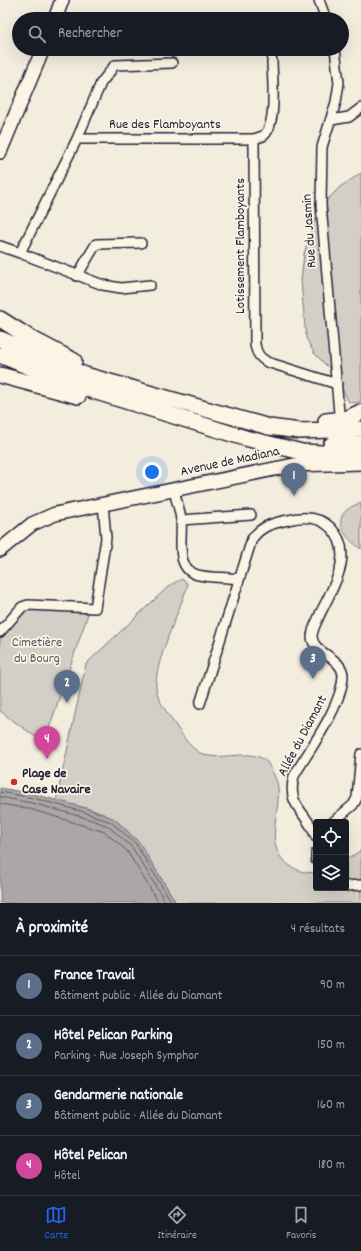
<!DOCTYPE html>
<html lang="fr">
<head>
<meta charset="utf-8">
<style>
  :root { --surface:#171b24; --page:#242831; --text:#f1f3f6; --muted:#9ea1a6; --line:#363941; --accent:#2563eb }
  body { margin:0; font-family:Dekko,sans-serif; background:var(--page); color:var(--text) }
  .controls { position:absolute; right:12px; bottom:12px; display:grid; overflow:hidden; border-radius:4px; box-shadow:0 4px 16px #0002 }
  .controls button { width:36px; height:36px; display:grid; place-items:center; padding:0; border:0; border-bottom:1px solid var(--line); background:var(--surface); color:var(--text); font:20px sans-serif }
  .you { position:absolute; left:152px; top:472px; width:14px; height:14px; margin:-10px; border:3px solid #fff; border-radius:50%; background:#1a73e8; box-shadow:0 0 0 6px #1a73e833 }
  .badge { display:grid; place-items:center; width:26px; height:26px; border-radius:50%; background:var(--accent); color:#fff; font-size:13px; font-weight:700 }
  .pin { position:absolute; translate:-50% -33px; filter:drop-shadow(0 1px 2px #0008) }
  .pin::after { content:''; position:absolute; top:21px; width:14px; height:12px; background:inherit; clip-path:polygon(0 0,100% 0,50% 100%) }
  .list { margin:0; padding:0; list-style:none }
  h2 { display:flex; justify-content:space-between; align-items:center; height:52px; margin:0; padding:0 16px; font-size:17px }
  h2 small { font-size:13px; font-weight:400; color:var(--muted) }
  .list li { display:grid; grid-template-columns:26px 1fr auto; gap:12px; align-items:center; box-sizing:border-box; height:60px; padding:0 16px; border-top:1px solid var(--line) }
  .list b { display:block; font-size:15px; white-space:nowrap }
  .list p { margin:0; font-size:13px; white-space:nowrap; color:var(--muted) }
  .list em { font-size:13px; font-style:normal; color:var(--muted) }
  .icon { flex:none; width:22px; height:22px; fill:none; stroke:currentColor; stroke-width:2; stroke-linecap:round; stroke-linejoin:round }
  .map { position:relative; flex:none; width:361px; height:903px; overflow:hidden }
  .search { position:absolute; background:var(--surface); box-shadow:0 4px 16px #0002; left:12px; right:12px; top:12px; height:44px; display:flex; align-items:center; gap:10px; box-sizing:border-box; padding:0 14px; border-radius:22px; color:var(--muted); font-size:15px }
  .sheet { height:292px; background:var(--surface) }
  nav { display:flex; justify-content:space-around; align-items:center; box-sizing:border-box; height:56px; border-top:1px solid var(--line); background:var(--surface); font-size:11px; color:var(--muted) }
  nav a { display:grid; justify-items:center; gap:2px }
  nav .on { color:var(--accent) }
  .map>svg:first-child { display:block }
  .green { fill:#d4cfc6; stroke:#7b7880 }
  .water { fill:#aca7a6; stroke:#75727b }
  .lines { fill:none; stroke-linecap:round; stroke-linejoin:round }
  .shore { stroke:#595766; stroke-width:1 }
  .street-casing { stroke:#22223b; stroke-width:12 }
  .secondary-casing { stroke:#22223b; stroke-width:16 }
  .primary-casing { stroke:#22223b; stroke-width:18 }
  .street { stroke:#fcf5e5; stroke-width:9 }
  .secondary { stroke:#fcf5e5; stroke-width:13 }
  .primary { stroke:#fcf5e5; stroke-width:15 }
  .poi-dot { fill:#c8321e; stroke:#fcf5e5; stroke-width:1.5 }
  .labels { text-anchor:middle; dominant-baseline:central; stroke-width:3.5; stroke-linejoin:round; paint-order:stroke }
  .street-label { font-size:14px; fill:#22223b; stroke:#fcf5e5 }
  .park-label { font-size:14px; fill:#575665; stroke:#fcf5e5 }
  .poi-label { font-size:14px; font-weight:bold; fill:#22223b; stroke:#fcf5e5; text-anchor:start }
</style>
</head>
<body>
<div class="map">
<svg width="361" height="903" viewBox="0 0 361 903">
  <rect width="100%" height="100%" fill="#f3edde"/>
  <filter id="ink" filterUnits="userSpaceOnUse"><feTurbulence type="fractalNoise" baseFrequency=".025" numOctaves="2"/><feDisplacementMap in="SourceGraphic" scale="8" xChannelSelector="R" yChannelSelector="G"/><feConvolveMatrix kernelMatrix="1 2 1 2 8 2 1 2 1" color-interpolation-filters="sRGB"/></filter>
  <g filter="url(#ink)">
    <path class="green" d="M361,173V401L356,403L349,402L333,372L314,353L306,338L301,281L304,254L312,226L325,202L340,187Z
      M361,503V549C341,535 328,513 361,503Z
      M182,579L187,583V587C179,612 154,664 156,688C157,699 166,711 172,720C181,733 190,750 205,755C224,761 260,745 270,767C273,773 277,780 278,787C281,814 262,847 290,866C299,871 306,874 316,872V888H346V860L361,850V903H176C164,882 133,829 112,818C95,809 75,805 56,801L86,664L170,585Z
      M26,608L89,611L44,743L0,711V640Z"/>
    <path class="water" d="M0,788L34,794L85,808L113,818L139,842L176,903H0Z"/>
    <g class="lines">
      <path class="shore" d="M0,792L33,798L84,812L111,822L136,844L172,903
        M0,797L32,803L83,817L108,826L132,847L166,903
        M0,804L30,809L105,832L127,851L159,903"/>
      <g class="street-casing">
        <path id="street" d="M319,0L326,19
          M335,49L339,83L336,102L322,147L321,205L339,413
          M331,120L349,117L361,108
          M77,139H254C257,138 260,137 263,136C278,125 272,77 272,60
          M254,139L255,345C257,354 260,358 267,362L337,384
          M0,246L20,253L77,139L101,83L115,65L172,63
          M20,253L103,285L121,288L150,285
          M77,276L96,244L141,243
          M174,490C176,500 180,510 181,520C183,538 174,569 198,575C210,578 226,577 238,579
          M181,520L251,515
          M0,632L22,607L28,605L95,608L106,538L103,504
          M200,704L252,539C261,526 273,523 288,520C304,516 319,516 331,528C356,553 332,589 320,614C317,622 312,629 312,637C313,654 343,657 343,676C342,706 309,750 294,776C286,807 307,811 316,837
          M333,822L353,805L357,798L361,754
          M316,853V860
          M346,886L361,885"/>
      </g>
      <g class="secondary-casing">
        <path id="secondary" d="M55,19L62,0
          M0,152L43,49
          M0,550L32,524L55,514L294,465L361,463"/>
      </g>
      <g class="primary-casing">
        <path id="primary" d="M0,319L32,339L74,361
          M0,339L85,375L269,427L300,431L361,429
          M0,355L71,384L245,438L302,452L361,455
          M0,375L78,396
          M326,421L345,419L361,412
          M331,445L361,444"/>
      </g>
      <use href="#street" class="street"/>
      <use href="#secondary" class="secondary"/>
      <use href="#primary" class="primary"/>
    </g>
  </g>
  <circle class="poi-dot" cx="14" cy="782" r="4"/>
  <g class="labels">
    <g class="street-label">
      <text x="165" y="125">Rue des Flamboyants</text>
      <text transform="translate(310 231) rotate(-94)">Rue du Jasmin</text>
      <text transform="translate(241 246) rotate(-90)">Lotissement Flamboyants</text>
      <text transform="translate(230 462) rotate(-12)">Avenue de Madiana</text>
      <text transform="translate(303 736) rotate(-62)">Allée du Diamant</text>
    </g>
    <g class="park-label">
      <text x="37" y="643">Cimetière<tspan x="37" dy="16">du Bourg</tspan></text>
    </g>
    <g class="poi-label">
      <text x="22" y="774">Plage de<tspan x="22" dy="16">Case Navaire</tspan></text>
    </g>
  </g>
</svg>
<div class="controls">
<button><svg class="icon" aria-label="locate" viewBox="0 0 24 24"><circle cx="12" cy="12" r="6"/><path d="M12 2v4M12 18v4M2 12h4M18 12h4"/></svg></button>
<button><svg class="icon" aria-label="layers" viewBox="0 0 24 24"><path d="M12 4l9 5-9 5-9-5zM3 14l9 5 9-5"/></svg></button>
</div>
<div class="you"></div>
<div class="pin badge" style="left:294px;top:496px;background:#5c6f8a">1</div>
<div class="pin badge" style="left:67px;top:703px;background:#5c6f8a">2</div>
<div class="pin badge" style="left:313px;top:679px;background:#5c6f8a">3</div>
<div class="pin badge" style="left:47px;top:759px;background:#d1479c">4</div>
<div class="search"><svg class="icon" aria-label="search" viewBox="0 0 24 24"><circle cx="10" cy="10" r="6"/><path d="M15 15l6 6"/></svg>Rechercher</div>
</div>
<section class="sheet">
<h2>À proximité<small>4 résultats</small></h2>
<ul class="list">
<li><span class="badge" style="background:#5c6f8a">1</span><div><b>France Travail</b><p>Bâtiment public · Allée du Diamant</p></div><em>90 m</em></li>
<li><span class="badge" style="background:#5c6f8a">2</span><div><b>Hôtel Pelican Parking</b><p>Parking · Rue Joseph Symphor</p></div><em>150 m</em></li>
<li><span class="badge" style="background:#5c6f8a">3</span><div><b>Gendarmerie nationale</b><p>Bâtiment public · Allée du Diamant</p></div><em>160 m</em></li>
<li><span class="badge" style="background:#d1479c">4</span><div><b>Hôtel Pelican</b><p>Hôtel</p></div><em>180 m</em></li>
</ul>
</section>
<nav>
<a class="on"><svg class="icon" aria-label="map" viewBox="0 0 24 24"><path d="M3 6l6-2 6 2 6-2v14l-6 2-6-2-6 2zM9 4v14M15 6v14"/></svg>Carte</a>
<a><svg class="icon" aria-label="directions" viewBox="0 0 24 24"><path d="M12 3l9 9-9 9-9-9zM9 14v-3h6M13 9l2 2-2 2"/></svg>Itinéraire</a>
<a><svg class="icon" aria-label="saved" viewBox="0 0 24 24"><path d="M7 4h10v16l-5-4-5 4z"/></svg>Favoris</a>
</nav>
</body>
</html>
